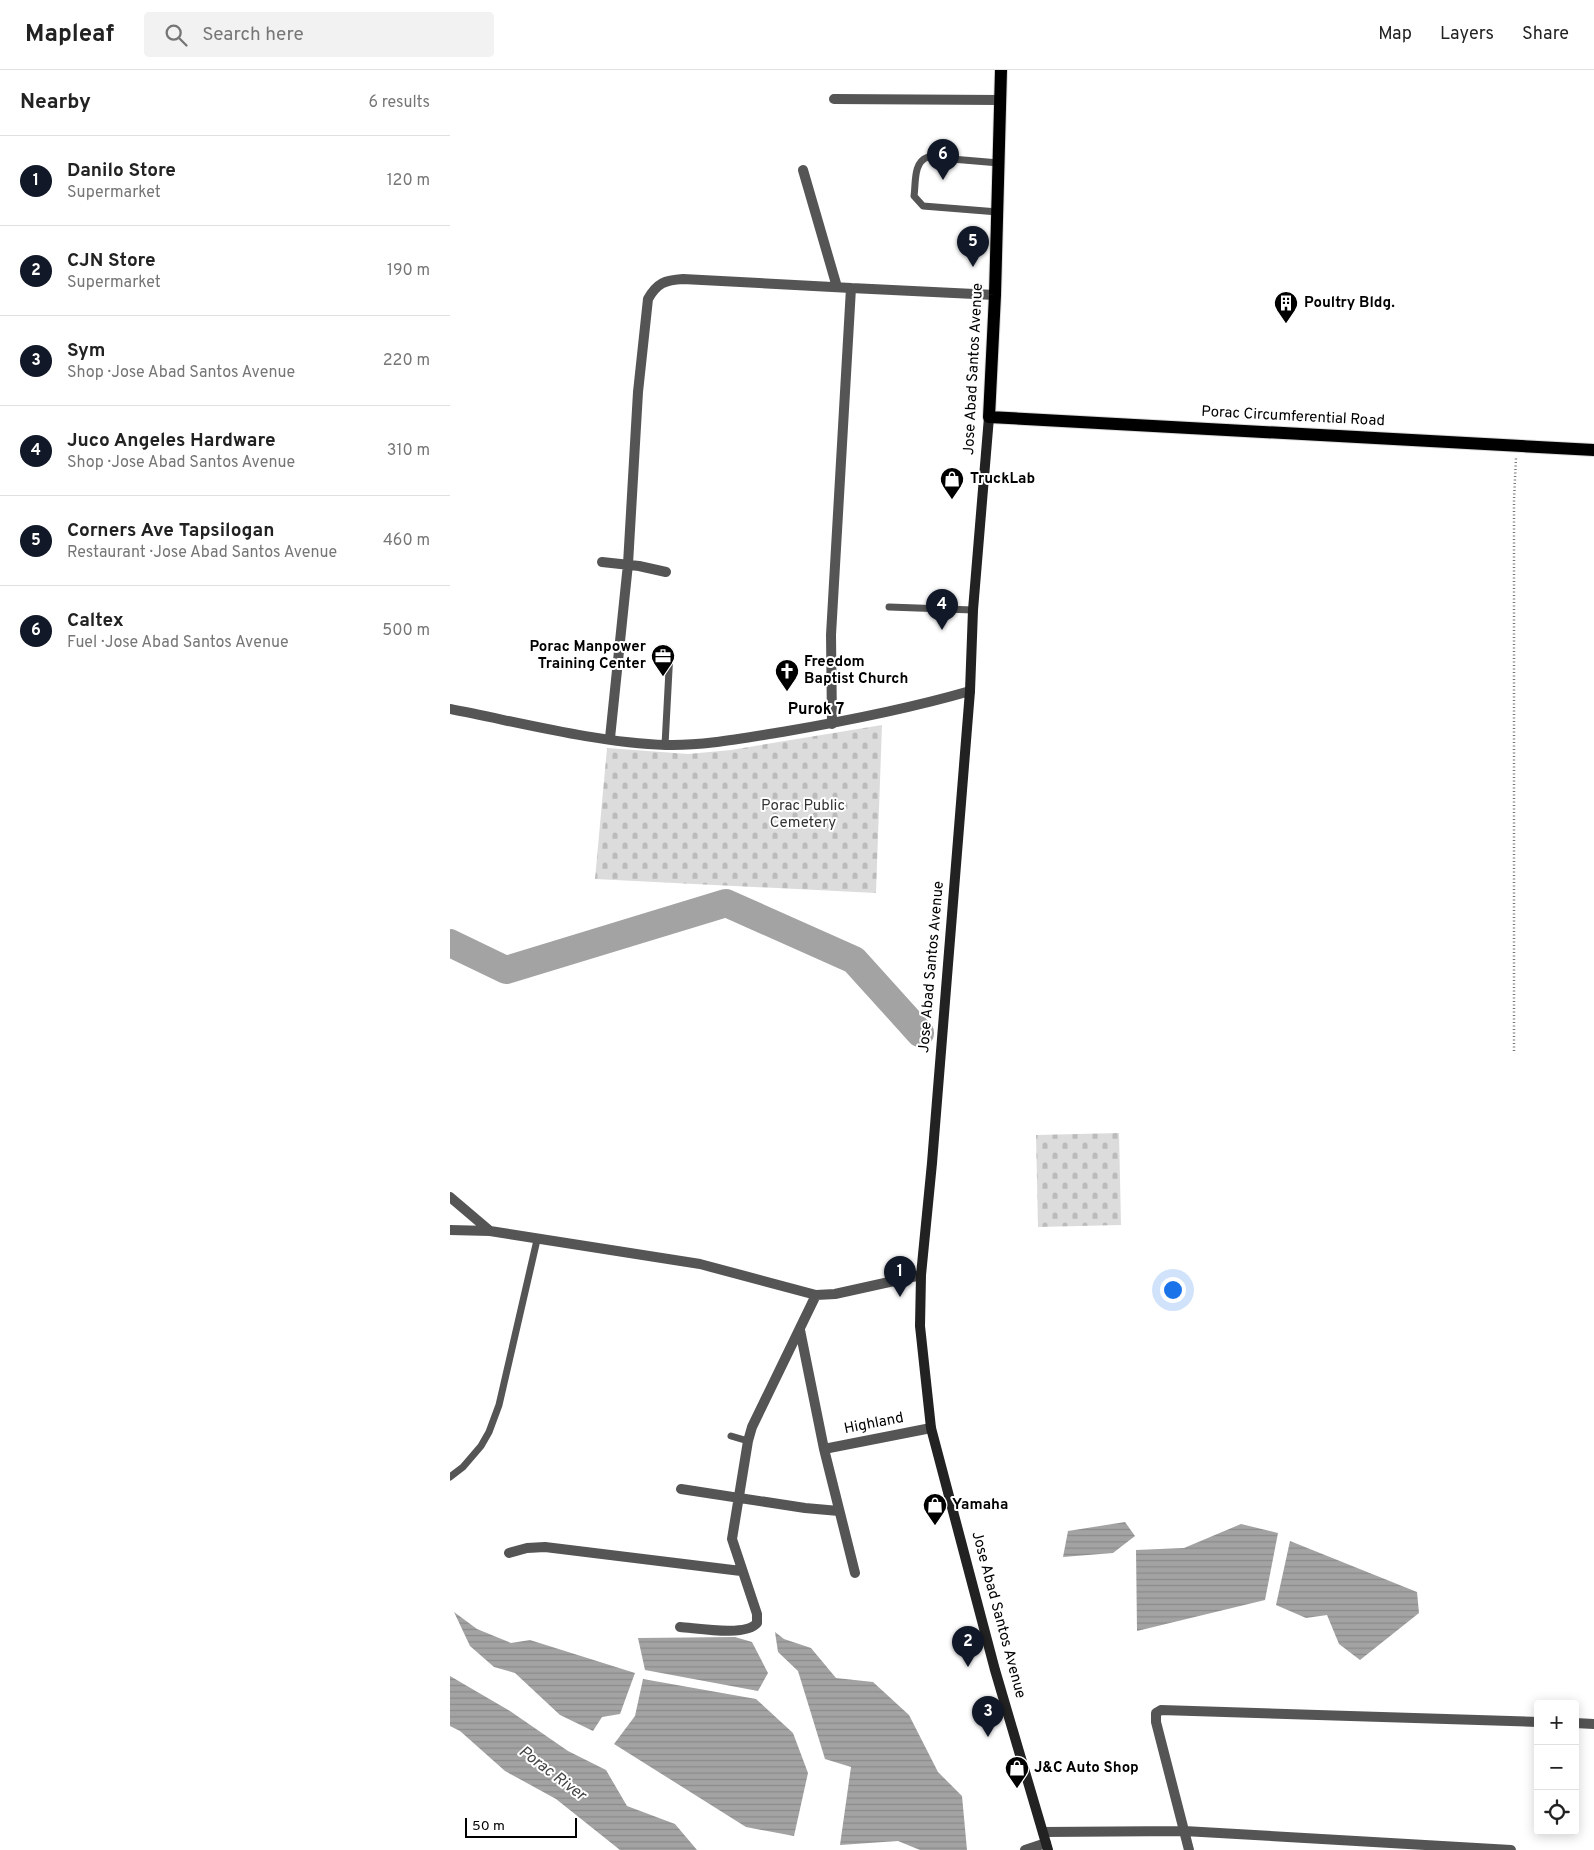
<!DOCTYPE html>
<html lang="en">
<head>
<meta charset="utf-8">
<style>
  :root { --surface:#fff; --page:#f2f2f2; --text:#222; --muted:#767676; --line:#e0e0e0; --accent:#111827 }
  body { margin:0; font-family:Overpass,sans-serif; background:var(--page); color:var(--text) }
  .controls { position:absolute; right:15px; bottom:15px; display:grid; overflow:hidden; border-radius:5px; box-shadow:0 2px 12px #0003 }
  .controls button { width:45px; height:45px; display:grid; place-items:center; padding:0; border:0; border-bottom:1px solid var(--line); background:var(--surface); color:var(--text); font:25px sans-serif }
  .scale { position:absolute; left:15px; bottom:12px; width:112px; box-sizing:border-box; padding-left:5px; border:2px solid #000; border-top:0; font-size:14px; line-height:18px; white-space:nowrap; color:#000; -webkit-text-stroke:4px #fff; paint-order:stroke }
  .you { position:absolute; left:722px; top:1219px; width:18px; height:18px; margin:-12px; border:4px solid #fff; border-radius:50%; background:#1a73e8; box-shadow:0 0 0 8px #1a73e833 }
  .badge { display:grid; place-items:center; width:32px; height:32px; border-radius:50%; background:var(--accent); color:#fff; font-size:16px; font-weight:700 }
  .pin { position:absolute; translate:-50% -41px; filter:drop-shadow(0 1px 2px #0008) }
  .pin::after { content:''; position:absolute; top:26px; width:18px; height:15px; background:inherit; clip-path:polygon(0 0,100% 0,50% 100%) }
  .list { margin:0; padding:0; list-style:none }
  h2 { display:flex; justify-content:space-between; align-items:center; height:65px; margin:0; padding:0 20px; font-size:21px }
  h2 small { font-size:16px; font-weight:400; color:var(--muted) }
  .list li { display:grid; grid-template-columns:32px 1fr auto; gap:15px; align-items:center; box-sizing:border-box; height:90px; padding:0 20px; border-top:1px solid var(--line) }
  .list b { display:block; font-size:19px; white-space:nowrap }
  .list p { margin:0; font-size:16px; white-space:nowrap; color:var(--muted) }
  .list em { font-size:16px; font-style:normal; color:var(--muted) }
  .icon { flex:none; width:28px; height:28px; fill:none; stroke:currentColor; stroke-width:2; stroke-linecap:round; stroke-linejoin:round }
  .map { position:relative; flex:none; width:1144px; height:1780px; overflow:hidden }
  header { display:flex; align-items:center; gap:30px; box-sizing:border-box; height:70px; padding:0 25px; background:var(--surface); border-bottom:1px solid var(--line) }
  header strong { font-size:24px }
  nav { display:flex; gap:28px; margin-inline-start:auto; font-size:18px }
  .search { width:350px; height:45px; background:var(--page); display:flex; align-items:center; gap:12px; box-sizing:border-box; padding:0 18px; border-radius:5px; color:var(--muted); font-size:19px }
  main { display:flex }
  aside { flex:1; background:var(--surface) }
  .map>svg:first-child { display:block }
  .cemetery { fill:url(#cemetery-stones) }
  .water { fill:url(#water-rules) }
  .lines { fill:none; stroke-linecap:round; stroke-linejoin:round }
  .river { stroke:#a3a3a3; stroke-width:28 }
  .primary-casing { stroke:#dbdbdb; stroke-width:14 }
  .path { stroke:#777; stroke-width:2.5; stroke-dasharray:1 2.5; stroke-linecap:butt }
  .service { stroke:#555; stroke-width:7 }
  .minor { stroke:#555; stroke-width:10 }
  .tertiary { stroke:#555; stroke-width:10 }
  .secondary { stroke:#222; stroke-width:10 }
  .primary { stroke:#000; stroke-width:12 }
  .labels { text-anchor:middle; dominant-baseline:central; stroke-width:4; stroke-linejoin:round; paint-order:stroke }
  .poi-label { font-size:15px; font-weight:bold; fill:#000; stroke:#fff; text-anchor:start }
  .street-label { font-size:15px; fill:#000; stroke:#fff }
  .park-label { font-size:15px; fill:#333; stroke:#fff }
  .neighbourhood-label { font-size:16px; font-weight:bold; fill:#000; stroke:#fff }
  .water-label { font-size:16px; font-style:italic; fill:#444; stroke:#fff }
</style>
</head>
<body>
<header>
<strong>Mapleaf</strong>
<div class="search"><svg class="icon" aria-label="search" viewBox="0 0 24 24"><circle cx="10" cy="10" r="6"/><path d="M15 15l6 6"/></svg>Search here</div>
<nav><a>Map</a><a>Layers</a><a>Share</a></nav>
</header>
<main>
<aside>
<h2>Nearby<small>6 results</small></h2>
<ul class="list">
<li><span class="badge">1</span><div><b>Danilo Store</b><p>Supermarket</p></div><em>120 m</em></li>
<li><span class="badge">2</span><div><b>CJN Store</b><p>Supermarket</p></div><em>190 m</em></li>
<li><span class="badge">3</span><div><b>Sym</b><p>Shop · Jose Abad Santos Avenue</p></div><em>220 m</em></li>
<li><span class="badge">4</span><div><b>Juco Angeles Hardware</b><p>Shop · Jose Abad Santos Avenue</p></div><em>310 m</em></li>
<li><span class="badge">5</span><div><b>Corners Ave Tapsilogan</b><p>Restaurant · Jose Abad Santos Avenue</p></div><em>460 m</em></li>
<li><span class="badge">6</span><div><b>Caltex</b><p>Fuel · Jose Abad Santos Avenue</p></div><em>500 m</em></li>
</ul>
</aside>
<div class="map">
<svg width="1144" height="1780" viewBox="0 0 1144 1780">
  <defs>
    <pattern id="cemetery-stones" width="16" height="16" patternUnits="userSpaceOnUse" patternTransform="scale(1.25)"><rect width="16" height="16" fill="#dcdcdc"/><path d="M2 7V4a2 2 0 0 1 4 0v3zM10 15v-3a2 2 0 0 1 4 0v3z" fill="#bbb"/></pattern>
    <pattern id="water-rules" width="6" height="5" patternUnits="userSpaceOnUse" patternTransform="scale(1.25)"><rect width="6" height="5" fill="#a3a3a3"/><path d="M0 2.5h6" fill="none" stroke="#8b8b8b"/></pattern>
  </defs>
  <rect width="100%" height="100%" fill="#fff"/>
  <path class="cemetery" d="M432,655L426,823L145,809L157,678L238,684L281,680Z
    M669,1063L671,1155L588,1157L586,1065Z"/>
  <path class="water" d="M675,1452L685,1466L663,1483L613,1487L618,1461Z
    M791,1454L828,1463L815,1530L687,1561L686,1480L734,1478Z
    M840,1471L967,1522L969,1543L910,1590L889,1574L877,1545L856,1548L826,1535Z
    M4,1542L27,1559L61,1573L80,1570L185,1603L170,1644L152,1647L143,1661L110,1645L65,1603L44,1597L20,1576Z
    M325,1562L334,1569L361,1578L386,1608L423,1612L459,1645L488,1702L512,1726L517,1780H470L448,1771L390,1775L401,1697L375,1689L348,1601L328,1582Z
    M285,1567L302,1572L318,1603L308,1621L195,1600L188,1568Z
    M0,1606L60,1641L118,1681L156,1700L177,1736L225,1754L247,1780H170L106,1729L55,1701L10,1661L0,1656Z
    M193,1609L306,1629L343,1663L358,1703L344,1766L296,1757L164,1674L185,1646Z"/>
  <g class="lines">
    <path class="river" d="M0,873L56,900L276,833L404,890L470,963"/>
    <g class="primary-casing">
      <path id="primary" d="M551,0L545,225L539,347L1144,380"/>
    </g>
    <path class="path" d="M1064,981V430L1066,388"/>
    <path class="service" d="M548,142L473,136L464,126C466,113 463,92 478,87L549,93
      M439,537L523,540
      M215,675L220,581
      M281,1366L298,1371
      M0,1407L13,1397L31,1376L39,1362L49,1335L87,1170"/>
    <path class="minor" d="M384,29L550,30
      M353,100L387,217
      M152,492L189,496L216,502
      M382,654L381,565L401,218L545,225
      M160,668L178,494L188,322L198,229C207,213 215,210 233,209L401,218
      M0,1127L40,1161
      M0,1160L40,1161L250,1194L366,1225L385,1224L471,1205
      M350,1260L374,1379L405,1503
      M374,1379L481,1358
      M231,1419L355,1438L389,1441
      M59,1483L77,1478L95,1477L291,1501
      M230,1557C247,1558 296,1567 307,1553V1544L282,1469L298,1371L302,1357L366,1225
      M1125,1653L1144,1654
      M593,1762L734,1761L1061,1780
      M575,1780L596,1773
      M739,1780L706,1652V1643L711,1640L1088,1652"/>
    <path class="tertiary" d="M0,639C68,652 148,673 216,675C254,676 294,668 332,662C396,651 458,639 520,621"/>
    <path class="secondary" d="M539,347L523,540L520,621L482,1093L471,1205L470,1256L481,1358L545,1600L598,1780"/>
    <use href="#primary" class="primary"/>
  </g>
  <defs>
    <g id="building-pin" transform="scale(1.25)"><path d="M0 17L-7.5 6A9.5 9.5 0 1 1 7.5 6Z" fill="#000" stroke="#fff"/><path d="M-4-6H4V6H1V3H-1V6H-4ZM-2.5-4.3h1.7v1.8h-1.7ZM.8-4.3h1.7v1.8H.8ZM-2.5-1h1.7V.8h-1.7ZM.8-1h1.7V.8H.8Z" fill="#fff"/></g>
    <g id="shop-pin" transform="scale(1.25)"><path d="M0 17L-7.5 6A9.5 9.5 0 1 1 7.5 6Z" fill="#000" stroke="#fff"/><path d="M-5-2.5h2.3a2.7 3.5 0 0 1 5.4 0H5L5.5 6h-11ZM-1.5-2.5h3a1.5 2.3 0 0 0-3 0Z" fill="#fff"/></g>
    <g id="office-pin" transform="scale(1.25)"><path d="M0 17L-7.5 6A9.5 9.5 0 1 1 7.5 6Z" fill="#000" stroke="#fff"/><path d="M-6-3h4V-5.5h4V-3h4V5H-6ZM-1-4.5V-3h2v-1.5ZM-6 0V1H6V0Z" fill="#fff"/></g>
    <g id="church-pin" transform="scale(1.25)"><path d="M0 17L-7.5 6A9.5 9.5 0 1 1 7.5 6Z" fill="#000" stroke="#fff"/><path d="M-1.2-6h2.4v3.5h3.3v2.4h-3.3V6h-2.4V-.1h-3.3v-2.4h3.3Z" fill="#fff"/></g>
  </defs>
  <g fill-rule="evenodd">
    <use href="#building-pin" x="836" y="233"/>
    <use href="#shop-pin" x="502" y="409"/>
    <use href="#office-pin" x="213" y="586"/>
    <use href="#church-pin" x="337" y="601"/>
    <use href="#shop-pin" x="485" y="1435"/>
    <use href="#shop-pin" x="567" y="1698"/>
  </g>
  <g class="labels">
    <g class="poi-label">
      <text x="854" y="233">Poultry Bldg.</text>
      <text x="520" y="409">TruckLab</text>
      <text x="196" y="577" text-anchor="end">Porac Manpower<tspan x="196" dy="17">Training Center</tspan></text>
      <text x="354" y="592">Freedom<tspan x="354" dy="17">Baptist Church</tspan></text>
      <text x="502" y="1435">Yamaha</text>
      <text x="584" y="1698">J&amp;C Auto Shop</text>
    </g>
    <g class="street-label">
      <text transform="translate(524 299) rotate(-87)">Jose Abad Santos Avenue</text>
      <text transform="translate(843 347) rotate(3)">Porac Circumferential Road</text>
      <text transform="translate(482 897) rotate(-85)">Jose Abad Santos Avenue</text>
      <text transform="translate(424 1354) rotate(-11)">Highland</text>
      <text transform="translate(548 1545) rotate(75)">Jose Abad Santos Avenue</text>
    </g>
    <g class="park-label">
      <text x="353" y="736">Porac Public<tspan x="353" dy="17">Cemetery</tspan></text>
    </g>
    <g class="neighbourhood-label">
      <text x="366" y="640">Purok 7</text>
    </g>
    <g class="water-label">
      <text transform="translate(102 1704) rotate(37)">Porac River</text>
    </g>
  </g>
</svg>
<div class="controls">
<button>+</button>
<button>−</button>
<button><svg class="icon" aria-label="locate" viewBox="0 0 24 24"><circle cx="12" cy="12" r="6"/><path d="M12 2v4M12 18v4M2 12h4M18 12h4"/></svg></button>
</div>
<div class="scale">50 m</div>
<div class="you"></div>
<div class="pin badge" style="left:450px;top:1227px">1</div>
<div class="pin badge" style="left:518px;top:1597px">2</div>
<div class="pin badge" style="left:538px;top:1667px">3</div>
<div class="pin badge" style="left:492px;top:560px">4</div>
<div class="pin badge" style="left:523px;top:197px">5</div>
<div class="pin badge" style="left:493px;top:110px">6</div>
</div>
</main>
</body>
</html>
